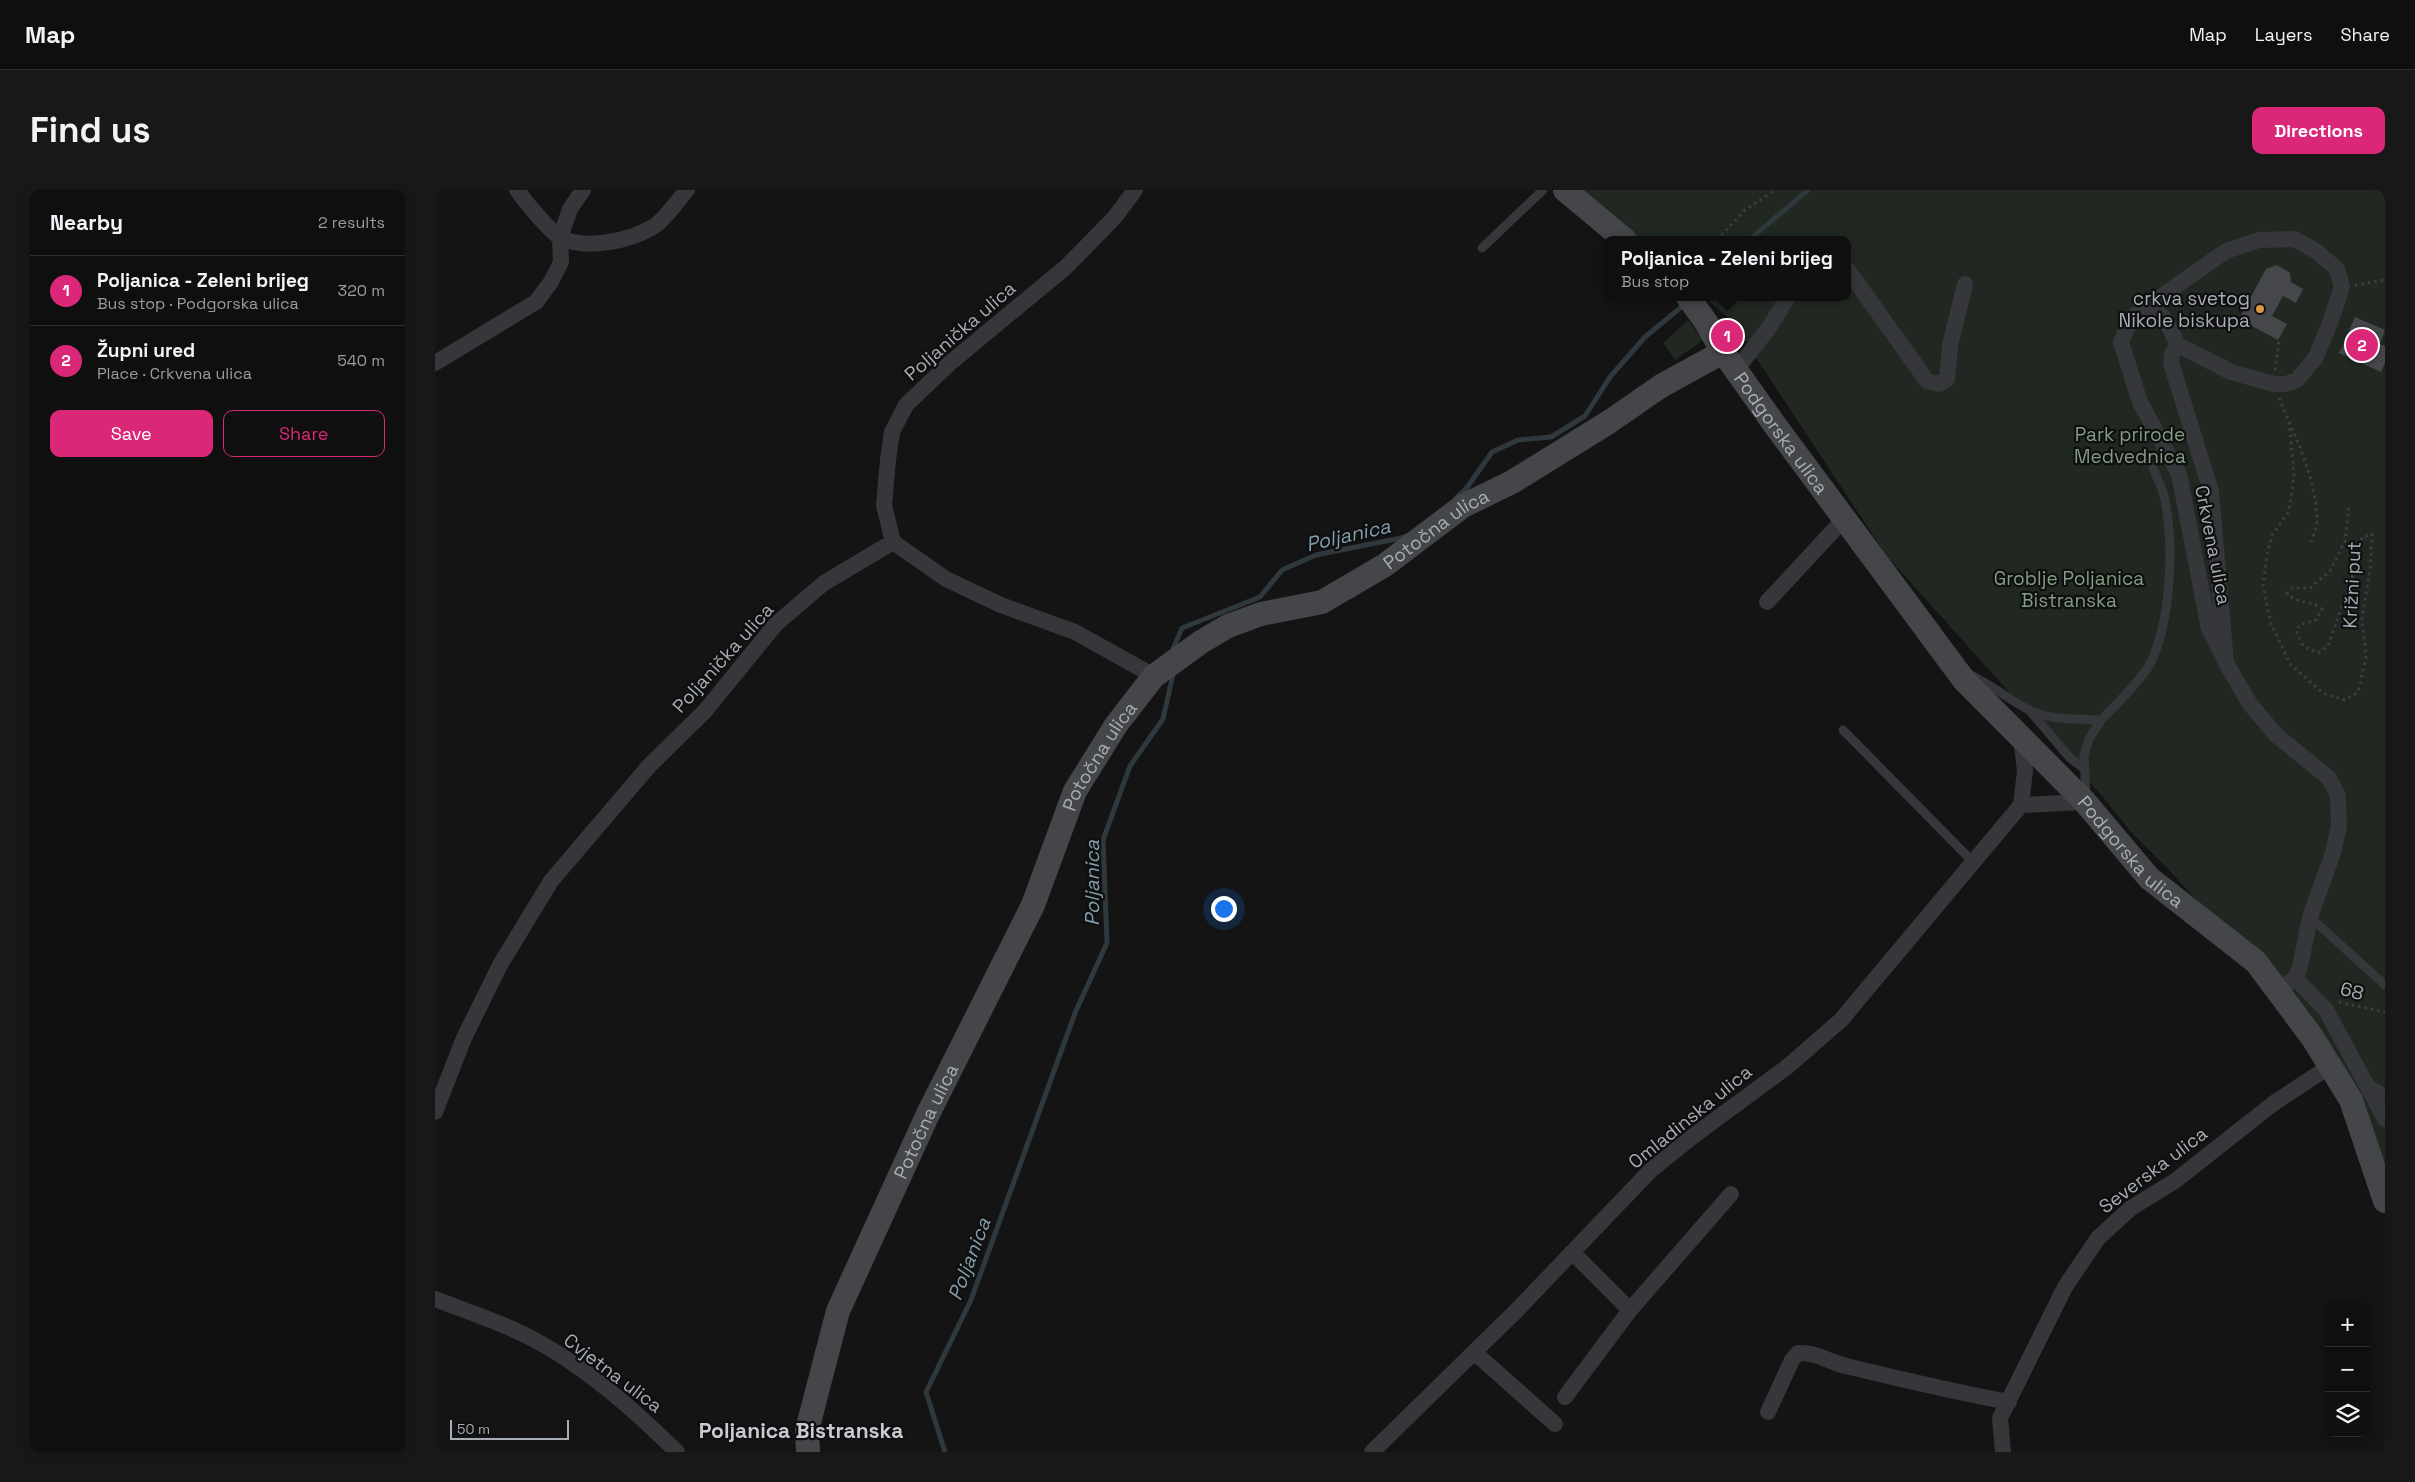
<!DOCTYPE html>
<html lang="en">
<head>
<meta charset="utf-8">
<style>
  :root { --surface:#0f0f10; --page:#181819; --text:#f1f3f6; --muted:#9b9c9f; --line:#2f2f30; --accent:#db2777 }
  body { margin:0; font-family:"Space Grotesk",sans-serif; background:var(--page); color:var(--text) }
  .controls { position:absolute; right:15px; bottom:15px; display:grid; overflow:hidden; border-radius:10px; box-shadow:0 2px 12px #0003 }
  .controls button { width:45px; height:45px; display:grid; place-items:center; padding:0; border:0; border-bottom:1px solid var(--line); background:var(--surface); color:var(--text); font:25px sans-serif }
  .scale { position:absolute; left:15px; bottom:12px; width:119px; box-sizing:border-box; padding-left:5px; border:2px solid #a7adb4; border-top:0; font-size:14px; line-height:18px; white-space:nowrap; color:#a7adb4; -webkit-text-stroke:4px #0f0f10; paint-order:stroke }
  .you { position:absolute; left:788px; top:718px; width:18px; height:18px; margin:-12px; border:4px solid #fff; border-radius:50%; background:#1a73e8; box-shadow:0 0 0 8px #1a73e833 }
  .badge { display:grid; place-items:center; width:32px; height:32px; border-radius:50%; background:var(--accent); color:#fff; font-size:16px; font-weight:700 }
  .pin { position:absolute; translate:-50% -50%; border:2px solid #fff; box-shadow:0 1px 5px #0006 }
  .popup { position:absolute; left:1168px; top:46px; width:248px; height:65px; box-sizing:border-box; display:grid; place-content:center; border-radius:10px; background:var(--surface); filter:drop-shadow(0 1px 4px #0005); font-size:16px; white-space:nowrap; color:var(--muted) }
  .popup b { font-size:19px; color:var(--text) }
  .popup::after { content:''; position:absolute; left:50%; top:100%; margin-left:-10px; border:10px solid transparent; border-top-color:var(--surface) }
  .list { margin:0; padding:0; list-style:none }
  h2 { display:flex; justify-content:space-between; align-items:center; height:65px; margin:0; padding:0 20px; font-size:21px }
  h2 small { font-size:16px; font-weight:400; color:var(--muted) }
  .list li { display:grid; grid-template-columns:32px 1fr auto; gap:15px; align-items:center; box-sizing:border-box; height:70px; padding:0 20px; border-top:1px solid var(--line) }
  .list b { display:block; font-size:19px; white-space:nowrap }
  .list p { margin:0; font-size:16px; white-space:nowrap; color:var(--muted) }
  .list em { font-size:16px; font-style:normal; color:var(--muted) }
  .actions { display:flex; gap:10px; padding:15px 20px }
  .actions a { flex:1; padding:11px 0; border:1px solid var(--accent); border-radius:10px; text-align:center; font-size:18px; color:var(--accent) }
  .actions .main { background:var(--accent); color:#fff }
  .icon { flex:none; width:28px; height:28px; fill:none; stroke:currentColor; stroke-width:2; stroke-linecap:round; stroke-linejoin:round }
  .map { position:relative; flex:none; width:1950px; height:1262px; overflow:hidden; border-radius:10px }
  header { display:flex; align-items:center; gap:30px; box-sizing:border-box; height:70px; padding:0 25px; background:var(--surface); border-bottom:1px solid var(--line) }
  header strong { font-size:24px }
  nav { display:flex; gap:28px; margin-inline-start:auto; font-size:18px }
  .intro { display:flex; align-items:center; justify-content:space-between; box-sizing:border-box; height:120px; padding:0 30px }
  h1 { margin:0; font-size:35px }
  .button { padding:12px 22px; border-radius:10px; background:var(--accent); color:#fff; font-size:18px; font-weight:700 }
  main { display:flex; gap:30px; padding:0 30px }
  aside { flex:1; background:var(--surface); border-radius:10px; box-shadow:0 2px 12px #0003 }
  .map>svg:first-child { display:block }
  .green { fill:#212821 }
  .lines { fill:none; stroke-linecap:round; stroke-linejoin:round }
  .stream { stroke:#2f383d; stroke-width:5 }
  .building { fill:#46474a }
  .path { stroke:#3c3e41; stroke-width:3; stroke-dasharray:2.5 4; stroke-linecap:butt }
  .lane { stroke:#35373a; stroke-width:9 }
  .street { stroke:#35373a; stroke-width:16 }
  .secondary { stroke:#44464a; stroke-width:24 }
  .poi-dot { fill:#dd9744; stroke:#0f0f10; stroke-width:2 }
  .labels { text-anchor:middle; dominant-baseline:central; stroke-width:4.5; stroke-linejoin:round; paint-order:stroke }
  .poi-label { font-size:19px; fill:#a7adb4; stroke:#0f0f10; text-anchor:end }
  .street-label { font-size:19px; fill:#a7adb4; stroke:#0f0f10 }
  .park-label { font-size:19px; fill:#829d80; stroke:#0f0f10 }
  .water-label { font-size:20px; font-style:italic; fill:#829dac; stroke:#0f0f10 }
  .quarter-label { font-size:21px; font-weight:bold; fill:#c8cbd1; stroke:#0f0f10 }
</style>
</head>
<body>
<header>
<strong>Map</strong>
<nav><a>Map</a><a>Layers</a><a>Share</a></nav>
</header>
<div class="intro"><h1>Find us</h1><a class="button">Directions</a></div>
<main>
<aside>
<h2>Nearby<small>2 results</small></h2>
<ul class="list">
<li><span class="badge">1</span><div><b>Poljanica - Zeleni brijeg</b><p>Bus stop · Podgorska ulica</p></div><em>320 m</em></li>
<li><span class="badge">2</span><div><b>Župni ured</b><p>Place · Crkvena ulica</p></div><em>540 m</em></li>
</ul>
<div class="actions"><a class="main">Save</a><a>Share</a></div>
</aside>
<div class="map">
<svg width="1950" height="1262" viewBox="0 0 1950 1262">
  <rect width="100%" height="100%" fill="#141415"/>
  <path class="green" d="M1141,0H1950V986L1900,861L1734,680L1696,642L1668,607L1451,365L1297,131L1269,107H1412V50H1200Z
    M1253,130L1268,150L1240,170L1228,153Z"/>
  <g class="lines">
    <path class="stream" d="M1314,50L1373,0
      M1021,308L1031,299L1057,262L1083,250L1116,247L1150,226L1175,187L1210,147L1250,114
      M738,464V459L747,438L825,407L847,380L881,365L966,348L971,346
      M510,1262L491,1202L536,1110L640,823L672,753L668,650L695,576L728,529L739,480"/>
  </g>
  <path class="building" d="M1842,75L1855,83L1856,92L1868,99L1861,113L1848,106L1837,126L1852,134L1843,150L1804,129L1831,79Z
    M1920,127L1950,140L1945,154L1950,156V173L1946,182L1904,163Z"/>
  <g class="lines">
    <path class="path" d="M1282,50L1310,20L1340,0
      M1920,95L1950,90
      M1840,180L1844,152
      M1844,208C1860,246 1881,288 1882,330C1882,337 1878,346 1876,352
      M1854,232L1859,283L1857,303L1853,323L1837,345L1832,365L1828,396L1836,434L1856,475L1888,503L1910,510L1923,502L1931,468L1927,428L1935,380L1937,344L1927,347L1918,385L1893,456L1883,463L1868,456L1861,440L1866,434L1880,431L1887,419C1875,410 1866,415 1852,404L1857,398H1875L1895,381L1910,351L1914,315
      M1904,812L1950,822"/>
    <path class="lane" d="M1047,58L1108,0
      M1534,484C1557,495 1573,509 1594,520C1611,530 1646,529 1666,530C1679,517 1709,487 1716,472C1736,430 1739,355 1730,310C1728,299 1722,288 1718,278
      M1595,521L1635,568L1650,579
      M1408,540L1538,672
      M1651,607L1649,566L1654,549L1666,530
      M1875,727L1950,795
      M1933,894L1944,899L1950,906"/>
    <path class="street" d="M82,0C89,10 116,43 126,48C152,60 194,51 218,37C229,31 243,10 252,0
      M1412,79L1492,191L1504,194L1512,189L1515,155L1530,94
      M1714,113L1730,129L1743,155
      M0,173L101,112L116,92L126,72L125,48L135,19L148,0
      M1301,180L1333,139L1353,107
      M458,352L449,315L453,270L457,242L471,215L515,173L631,77L680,27L700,0
      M458,352L511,389L566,415L640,442L719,486
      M1332,412L1409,329
      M1791,473L1774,439L1744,284L1705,212L1686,152L1697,127L1791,61L1824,50L1859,49L1881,61L1902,79L1907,97L1895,133L1881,167L1862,190L1851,194H1839L1796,182L1743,155L1737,164L1736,173L1776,301L1791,473L1815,514L1841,545L1894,588L1903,606L1904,636L1898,663L1875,727L1865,777L1860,788L1843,801
      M1586,615L1650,612
      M1860,788L1891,820L1950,929
      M0,922L29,848L65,775L116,691L214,576L270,521L341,434L389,393L458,352
      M1137,1062L1195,1120L1296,1004
      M0,1109C30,1121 63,1131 92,1146C148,1174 198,1219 242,1262
      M1039,1162L1120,1234
      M1130,1207L1195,1120
      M1333,1222L1357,1170L1363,1163C1381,1162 1394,1172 1411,1176C1465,1189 1519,1202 1574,1212
      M937,1262L1081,1121L1216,980L1257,947L1352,877L1406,830L1586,615L1590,581L1586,546
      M1568,1262L1565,1228L1630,1097L1663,1048L1696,1018L1740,991L1839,913L1895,876"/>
    <g class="secondary">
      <path d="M1130,0L1190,50"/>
      <path id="s1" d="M1253,107L1271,132L1288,162L1342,238L1529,490L1650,612L1714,688L1821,772L1877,847L1916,910L1950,1011"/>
      <path id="s2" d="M373,1262L372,1240L403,1121L493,924L598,715L640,601L681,535L719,486L766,452L793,436L826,424L887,412L950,375L1028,316L1077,292L1174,232L1226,196L1288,162"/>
    </g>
  </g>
  <circle class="poi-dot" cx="1825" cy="119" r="5"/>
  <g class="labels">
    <g class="poi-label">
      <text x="1815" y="108">crkva svetog<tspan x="1815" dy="22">Nikole biskupa</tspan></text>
    </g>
    <g class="street-label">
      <text transform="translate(525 141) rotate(-41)">Poljanička ulica</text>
      <text stroke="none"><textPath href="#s1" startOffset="165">Podgorska ulica</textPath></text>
      <text stroke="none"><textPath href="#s2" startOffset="1179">Potočna ulica</textPath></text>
      <text transform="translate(1778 355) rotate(79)">Crkvena ulica</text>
      <text transform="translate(1917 395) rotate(-87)">Križni put</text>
      <text transform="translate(288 468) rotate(-48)">Poljanička ulica</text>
      <text stroke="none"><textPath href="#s2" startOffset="759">Potočna ulica</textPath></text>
      <text stroke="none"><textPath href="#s1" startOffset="712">Podgorska ulica</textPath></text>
      <text transform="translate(1917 801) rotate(15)">68</text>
      <text transform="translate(1255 927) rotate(-39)">Omladinska ulica</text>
      <text stroke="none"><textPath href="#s2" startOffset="354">Potočna ulica</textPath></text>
      <text transform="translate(1718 980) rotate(-37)">Severska ulica</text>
      <text transform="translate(178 1183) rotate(37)">Cvjetna ulica</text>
    </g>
    <g class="park-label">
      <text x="1695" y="244">Park prirode<tspan x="1695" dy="22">Medvednica</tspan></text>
      <text x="1634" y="388">Groblje Poljanica<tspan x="1634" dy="22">Bistranska</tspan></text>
    </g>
    <g class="water-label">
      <text transform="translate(913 345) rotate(-13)">Poljanica</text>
      <text transform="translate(657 693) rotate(-90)">Poljanica</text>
      <text transform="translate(534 1069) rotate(-69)">Poljanica</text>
    </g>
    <g class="quarter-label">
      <text x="366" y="1240">Poljanica Bistranska</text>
    </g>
  </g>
</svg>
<div class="controls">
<button>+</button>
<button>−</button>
<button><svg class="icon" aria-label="layers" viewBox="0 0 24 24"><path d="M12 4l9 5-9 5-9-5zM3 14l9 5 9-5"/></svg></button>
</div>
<div class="scale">50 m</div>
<div class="you"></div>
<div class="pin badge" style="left:1292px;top:146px">1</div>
<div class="popup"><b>Poljanica - Zeleni brijeg</b>Bus stop</div>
<div class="pin badge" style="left:1927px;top:155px">2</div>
</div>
</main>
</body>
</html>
